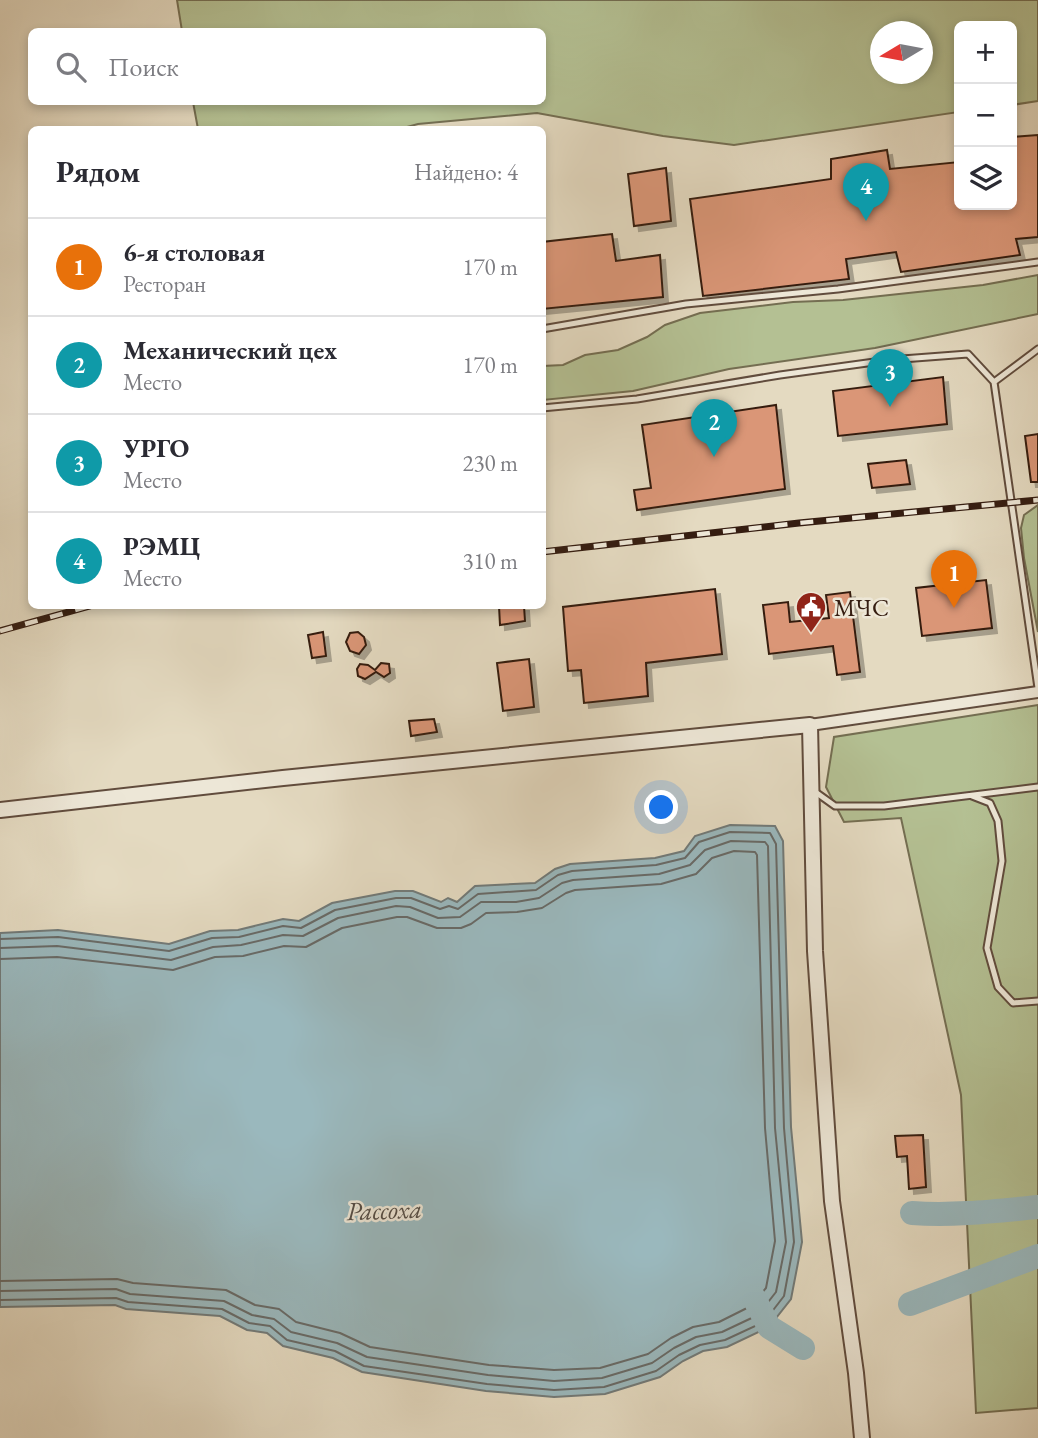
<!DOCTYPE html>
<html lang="ru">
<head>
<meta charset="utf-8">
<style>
  :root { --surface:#fff; --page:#f7f7f7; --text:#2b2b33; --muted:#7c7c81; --line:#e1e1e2; --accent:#ea580c }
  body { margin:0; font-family:"EB Garamond",serif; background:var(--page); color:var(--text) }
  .controls { position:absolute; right:21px; top:21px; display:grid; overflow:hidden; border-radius:10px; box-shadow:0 4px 10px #0003 }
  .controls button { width:63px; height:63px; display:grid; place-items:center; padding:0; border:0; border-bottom:2px solid var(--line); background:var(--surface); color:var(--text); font:35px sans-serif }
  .compass { position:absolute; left:870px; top:21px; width:63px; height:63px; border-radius:50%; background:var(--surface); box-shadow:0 4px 10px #0003; rotate:260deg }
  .you { position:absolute; left:662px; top:808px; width:24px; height:24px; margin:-18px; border:5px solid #fff; border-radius:50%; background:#1a73e8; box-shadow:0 0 0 10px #1a73e833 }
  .badge { display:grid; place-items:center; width:46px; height:46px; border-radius:50%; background:var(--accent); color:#fff; font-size:23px; font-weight:700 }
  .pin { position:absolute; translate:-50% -58px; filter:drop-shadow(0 2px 4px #0008) }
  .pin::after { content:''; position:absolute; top:37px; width:24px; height:21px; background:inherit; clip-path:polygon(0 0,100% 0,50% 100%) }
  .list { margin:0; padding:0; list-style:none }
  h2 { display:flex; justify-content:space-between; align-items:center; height:91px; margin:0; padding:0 28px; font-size:30px }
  h2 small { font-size:23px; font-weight:400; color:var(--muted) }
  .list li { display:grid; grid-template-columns:46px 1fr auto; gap:21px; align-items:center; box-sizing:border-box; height:98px; padding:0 28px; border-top:2px solid var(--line) }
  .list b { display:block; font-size:26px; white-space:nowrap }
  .list p { margin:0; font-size:23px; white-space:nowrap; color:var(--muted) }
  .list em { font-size:23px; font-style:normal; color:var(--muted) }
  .icon { flex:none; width:38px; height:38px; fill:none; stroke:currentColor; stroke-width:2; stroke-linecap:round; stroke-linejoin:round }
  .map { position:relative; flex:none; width:1038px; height:1438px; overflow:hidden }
  .search { position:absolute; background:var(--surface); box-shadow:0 4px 10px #0003; left:28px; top:28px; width:518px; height:77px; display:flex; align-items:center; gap:18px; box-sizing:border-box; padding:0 24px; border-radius:10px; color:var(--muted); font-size:26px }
  .panel { position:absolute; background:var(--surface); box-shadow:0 4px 10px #0003; left:28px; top:126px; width:518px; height:483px; border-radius:10px }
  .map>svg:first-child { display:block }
  .green { fill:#b4c093; stroke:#746e52; stroke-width:2; fill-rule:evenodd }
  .water { fill:#9ab8bd; stroke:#727a78; stroke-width:2 }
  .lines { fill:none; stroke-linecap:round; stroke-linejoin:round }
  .shore { stroke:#686a67; stroke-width:2 }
  .river { stroke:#9ab8bd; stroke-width:24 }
  .building { fill:#da9677; stroke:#351d11; stroke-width:2; filter:url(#shadow) }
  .service-casing { stroke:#614c3d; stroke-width:9 }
  .minor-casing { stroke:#614c3d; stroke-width:14 }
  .tertiary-casing { stroke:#614c3d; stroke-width:18 }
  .service { stroke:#ede7d7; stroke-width:5 }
  .minor { stroke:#ede7d7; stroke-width:10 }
  .tertiary { stroke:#ede7d7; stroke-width:14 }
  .rail-casing { stroke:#351d11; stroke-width:7 }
  .rail { stroke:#ede7d7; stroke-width:4.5; stroke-dasharray:13; stroke-linecap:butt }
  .labels { text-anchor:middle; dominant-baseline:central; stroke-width:5; stroke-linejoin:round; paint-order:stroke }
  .poi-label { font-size:24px; fill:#351d11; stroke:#ede7d7; text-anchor:start }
  .water-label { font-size:26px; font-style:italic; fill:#534c45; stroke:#ede7d7 }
</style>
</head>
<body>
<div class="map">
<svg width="1038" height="1438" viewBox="0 0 1038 1438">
  <defs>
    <filter id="shadow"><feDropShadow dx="5" dy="5" stdDeviation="0" flood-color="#0004"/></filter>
  </defs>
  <rect width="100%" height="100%" fill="#e4dac1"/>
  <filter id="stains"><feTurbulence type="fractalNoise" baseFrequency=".00286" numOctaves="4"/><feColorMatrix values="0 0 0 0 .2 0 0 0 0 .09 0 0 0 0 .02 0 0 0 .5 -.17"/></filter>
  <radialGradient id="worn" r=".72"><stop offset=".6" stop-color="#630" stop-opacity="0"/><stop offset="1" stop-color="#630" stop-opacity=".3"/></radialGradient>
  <path class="green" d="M177,0H1038V101L1012,105V26H959V112L734,145L663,136L537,113L418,124L396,130L198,129L193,102H542V32L182,31ZM880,32H922V74H880Z
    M1038,275V314L875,348L729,369L633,391L543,400V366L563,365L585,355L618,350L647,337L665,325L700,313L793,302L843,300L983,285Z
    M1038,505V632L1024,558L1021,528L1024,515Z
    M1038,705V1408L976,1413L961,1095L901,818L844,822L826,787L834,737Z"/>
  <path class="water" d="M730,825L775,826L783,841L791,1127L802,1242L791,1299L769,1327L727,1347L703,1351L683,1361L660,1377L605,1394L554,1397L486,1391L362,1372L333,1358L283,1346L267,1333L247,1330L220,1316L126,1309L115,1305L0,1307V933L58,930L169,944L210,931L238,930L283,919L299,921L332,903L395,891H413L441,902L448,898L457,902L475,886L535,883L555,869L570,864L655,858L684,851L695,836Z"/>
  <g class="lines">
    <path class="shore" d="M0,939L58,937L169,951L212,938L239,937L283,926L301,928L335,910L396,898H411L440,909L449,906L458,909L478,894L536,890L558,875L572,871L656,865L685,858L699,842L730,832L770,833L776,844L784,1128L794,1242L784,1296L764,1322L725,1340L700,1345L679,1355L656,1371L604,1387L554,1390L487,1384L364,1366L335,1351L287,1340L270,1326L249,1323L222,1309L128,1302L116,1298L0,1300
      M0,948L57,946L171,960L213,947L241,945L283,935L303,936L338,918L396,906L410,907L438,918L460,917L481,902H516L539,898L562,883L573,880L659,874L690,865L705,850L731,841L765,842L768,846L775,1128L786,1242L776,1292L758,1315L722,1332L696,1337L674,1348L652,1363L602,1378L554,1381L488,1375L367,1357L337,1343L291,1332L274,1319L252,1315L224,1301L130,1294L116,1289L0,1291
      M0,959L57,957L173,970L215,957L243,956L284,946L306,947L342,928L397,917H407L437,928H461L471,924L486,913L517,912L542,908L566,893L575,890L661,884L696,874L712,858L734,851L755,852L757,855L765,1128L775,1241L766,1288L751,1306L719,1322L693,1327L671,1338L648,1354L600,1368L554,1370L489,1365L370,1347L340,1333L296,1322L279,1309L255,1305L226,1290L133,1283L117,1279L0,1281"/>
    <path class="river" d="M912,1213C954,1216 996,1211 1038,1207
      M754,1298L769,1327L803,1348
      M910,1304L1038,1256"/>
  </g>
  <path class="building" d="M1038,135V237L1016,239L1020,255L901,272L896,252L846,259L849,279L703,296L690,199L831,179V159L887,150L890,169L959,162V205H1012V137Z
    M666,168L671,221L634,226L628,174Z
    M612,234L616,261L660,255L663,297L542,309V242Z
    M943,377L947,424L838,436L833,391Z
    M776,405L785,489L637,510L634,490L651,488L642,425Z
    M1038,434V482H1031L1025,436Z
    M906,460L910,484L872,488L868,464Z
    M986,580L992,628L922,636L916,588Z
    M715,589L722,654L646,663L648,696L584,703L581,670L568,671L563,607Z
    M850,592L860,672L837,675L833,646L769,654L763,605L788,602L790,622L829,618L826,595Z
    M499,606H524L525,621L500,625Z
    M323,632L326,656L312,658L308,635Z
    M358,632L364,637L366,645L359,654L350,651L346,642L350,633Z
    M529,659L534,707L503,711L497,663Z
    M381,663L389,664L390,673L384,677L376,672L365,679L358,676L357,669L360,664L368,665L375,670Z
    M434,719L437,732L411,736L409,721Z
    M923,1135L926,1187L909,1189L907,1156L897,1157L895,1136Z"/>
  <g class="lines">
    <g class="service-casing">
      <path id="service" d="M542,329L686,304L838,289L1038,262
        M994,382L1038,349
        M542,408L637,399L780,375L889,360L968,354L994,382L1038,688
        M814,791L835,806H884L1038,787
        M972,796L990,803L998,821L1002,861L987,948L998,987L1013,1003L1038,1001"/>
    </g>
    <g class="minor-casing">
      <path id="minor" d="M810,725L1038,692"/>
    </g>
    <g class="tertiary-casing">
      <path id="tertiary" d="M0,810L283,778L810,725L815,951L832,1201L856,1373L862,1438"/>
    </g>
    <use href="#service" class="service"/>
    <use href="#minor" class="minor"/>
    <use href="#tertiary" class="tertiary"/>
    <g class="rail-casing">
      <path id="rail" d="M542,552L799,523L1038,500
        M0,631L90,606"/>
    </g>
    <use href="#rail" class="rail"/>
  </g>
  <defs>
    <g id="civic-pin" transform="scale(1.575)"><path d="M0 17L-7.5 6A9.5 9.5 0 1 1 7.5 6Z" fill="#8f2418" stroke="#ede7d7"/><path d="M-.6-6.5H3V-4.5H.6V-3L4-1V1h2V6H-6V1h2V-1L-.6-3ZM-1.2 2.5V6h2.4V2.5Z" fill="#fff"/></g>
  </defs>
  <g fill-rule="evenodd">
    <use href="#civic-pin" x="811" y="607"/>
  </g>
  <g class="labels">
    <g class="poi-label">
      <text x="834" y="607">МЧС</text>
    </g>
    <g class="water-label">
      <text transform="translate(384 1210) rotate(-2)">Рассоха</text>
    </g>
  </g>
  <rect width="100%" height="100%" filter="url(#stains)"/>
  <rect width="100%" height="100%" fill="url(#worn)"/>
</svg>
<div class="controls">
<button>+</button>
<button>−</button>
<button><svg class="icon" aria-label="layers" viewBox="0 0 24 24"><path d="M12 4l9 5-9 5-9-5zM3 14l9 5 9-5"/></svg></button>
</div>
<svg class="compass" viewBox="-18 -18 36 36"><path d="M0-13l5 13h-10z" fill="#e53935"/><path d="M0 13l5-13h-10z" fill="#7c7c81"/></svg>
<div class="you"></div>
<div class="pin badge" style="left:954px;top:608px;background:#e8710a">1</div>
<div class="pin badge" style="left:714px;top:457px;background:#0f9aa8">2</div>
<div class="pin badge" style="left:890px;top:407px;background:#0f9aa8">3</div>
<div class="pin badge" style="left:866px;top:221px;background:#0f9aa8">4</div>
<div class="search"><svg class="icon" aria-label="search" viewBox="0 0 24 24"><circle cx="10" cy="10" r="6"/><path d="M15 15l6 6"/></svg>Поиск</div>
<section class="panel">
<h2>Рядом<small>Найдено: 4</small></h2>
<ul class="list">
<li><span class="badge" style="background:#e8710a">1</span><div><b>6-я столовая</b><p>Ресторан</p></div><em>170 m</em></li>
<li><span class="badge" style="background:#0f9aa8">2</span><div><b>Механический цех</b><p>Место</p></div><em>170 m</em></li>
<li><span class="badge" style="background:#0f9aa8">3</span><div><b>УРГО</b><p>Место</p></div><em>230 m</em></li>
<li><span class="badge" style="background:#0f9aa8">4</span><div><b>РЭМЦ</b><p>Место</p></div><em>310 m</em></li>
</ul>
</section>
</div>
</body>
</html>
